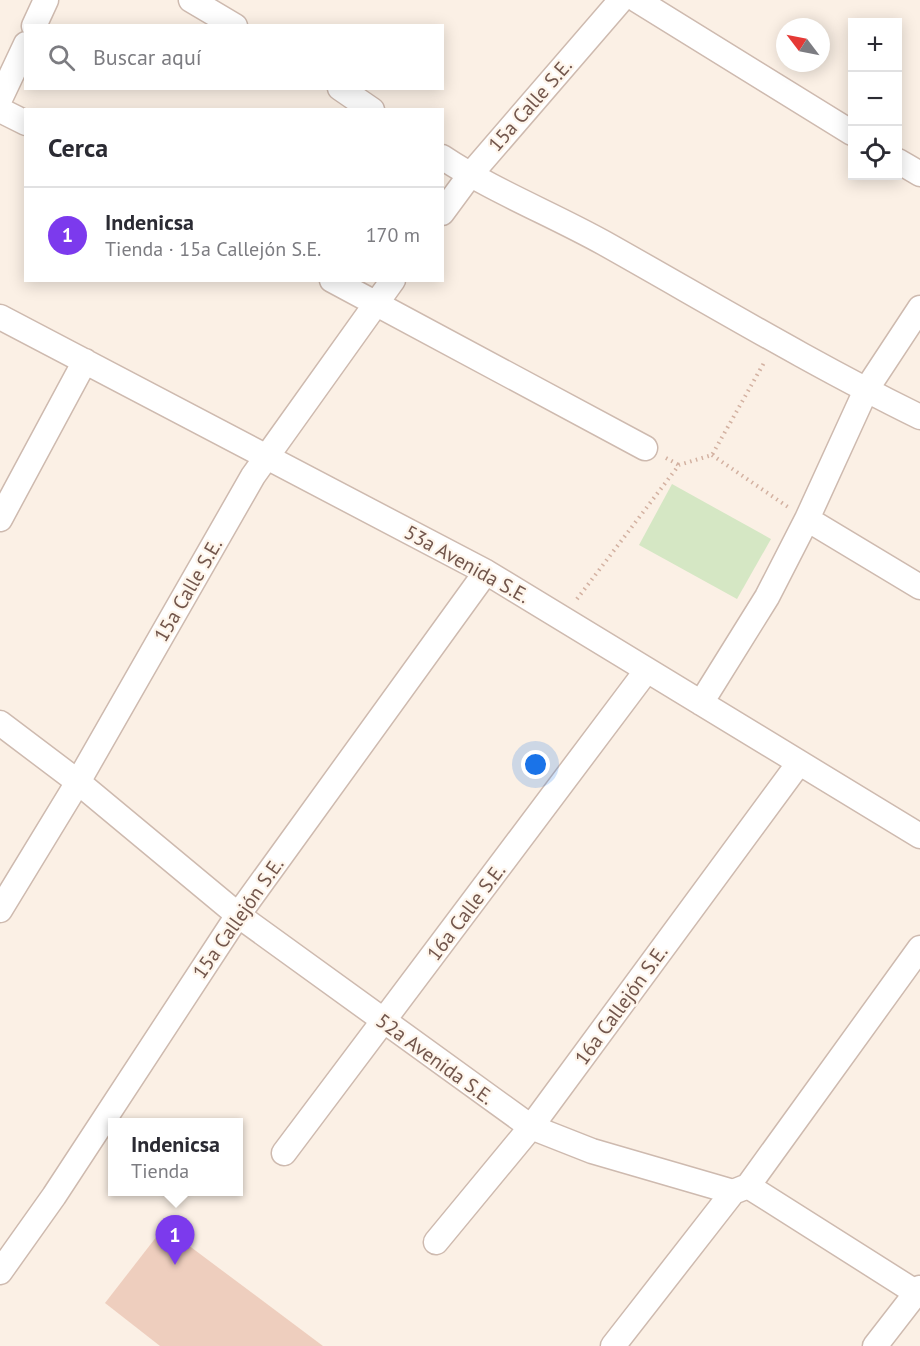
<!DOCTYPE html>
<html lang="es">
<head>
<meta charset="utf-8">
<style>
  :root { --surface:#fff; --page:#f2f2f3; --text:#2b2b33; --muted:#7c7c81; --line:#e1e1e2; --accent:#7c3aed }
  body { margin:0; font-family:"PT Sans",sans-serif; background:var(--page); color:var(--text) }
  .controls { position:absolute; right:18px; top:18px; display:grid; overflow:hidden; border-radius:0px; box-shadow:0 3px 15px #0003 }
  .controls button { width:54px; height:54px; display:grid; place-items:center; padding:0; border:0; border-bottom:2px solid var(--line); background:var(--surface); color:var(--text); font:30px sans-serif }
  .compass { position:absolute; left:776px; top:18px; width:54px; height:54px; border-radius:50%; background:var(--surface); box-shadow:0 3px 15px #0003; rotate:302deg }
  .you { position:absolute; left:536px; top:765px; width:21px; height:21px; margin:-15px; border:4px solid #fff; border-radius:50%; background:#1a73e8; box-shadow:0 0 0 9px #1a73e833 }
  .badge { display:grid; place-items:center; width:39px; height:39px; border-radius:50%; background:var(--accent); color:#fff; font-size:20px; font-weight:700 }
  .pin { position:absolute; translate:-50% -50px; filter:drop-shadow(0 2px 3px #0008) }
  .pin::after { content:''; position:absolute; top:32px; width:21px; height:18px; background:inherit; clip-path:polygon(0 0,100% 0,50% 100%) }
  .popup { position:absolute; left:108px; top:1118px; width:135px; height:78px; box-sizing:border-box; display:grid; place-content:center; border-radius:0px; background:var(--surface); filter:drop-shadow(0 2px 4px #0005); font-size:20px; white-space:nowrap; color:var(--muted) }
  .popup b { font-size:22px; color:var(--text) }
  .popup::after { content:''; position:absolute; left:50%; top:100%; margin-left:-12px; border:12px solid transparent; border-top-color:var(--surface) }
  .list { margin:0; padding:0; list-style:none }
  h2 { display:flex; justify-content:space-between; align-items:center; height:78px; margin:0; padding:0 24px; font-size:26px }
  h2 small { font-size:20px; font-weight:400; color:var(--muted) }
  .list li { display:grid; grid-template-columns:39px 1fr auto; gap:18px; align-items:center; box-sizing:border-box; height:96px; padding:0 24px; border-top:2px solid var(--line) }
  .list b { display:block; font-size:22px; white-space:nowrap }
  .list p { margin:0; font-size:20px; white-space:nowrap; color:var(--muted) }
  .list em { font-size:20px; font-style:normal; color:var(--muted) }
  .icon { flex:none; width:33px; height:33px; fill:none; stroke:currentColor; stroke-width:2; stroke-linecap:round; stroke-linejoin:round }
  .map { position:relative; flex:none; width:920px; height:1346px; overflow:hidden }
  .search { position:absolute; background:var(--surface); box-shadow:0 3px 15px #0003; left:24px; top:24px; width:420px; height:66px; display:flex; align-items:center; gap:15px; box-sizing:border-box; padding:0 21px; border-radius:0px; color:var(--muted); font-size:22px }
  .panel { position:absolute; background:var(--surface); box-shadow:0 3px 15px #0003; left:24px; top:108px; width:420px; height:174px; border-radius:0px }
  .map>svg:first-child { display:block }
  .green { fill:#d5e7c4 }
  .building { fill:#eecebe }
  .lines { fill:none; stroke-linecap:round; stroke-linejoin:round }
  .minor-casing { stroke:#cebaaf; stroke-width:27 }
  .path { stroke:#d3b1a1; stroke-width:4; stroke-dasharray:1.5 4.5; stroke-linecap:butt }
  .minor { stroke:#fff; stroke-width:24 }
  .labels { text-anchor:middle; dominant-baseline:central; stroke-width:4.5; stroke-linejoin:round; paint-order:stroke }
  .street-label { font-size:20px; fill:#72564c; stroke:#fef5eb }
</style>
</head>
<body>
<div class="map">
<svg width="920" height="1346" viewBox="0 0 920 1346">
  <rect width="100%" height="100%" fill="#fbf0e5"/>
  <path class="green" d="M672,484L771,539L737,599L639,545Z"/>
  <path class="building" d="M164,1227L323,1346H160L105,1303Z"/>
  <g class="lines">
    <g class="minor-casing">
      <path id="minor" d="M191,0L235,26
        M637,0L852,133
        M34,26L46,0
        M340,88L372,110
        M0,99L26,44
        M0,110L26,123
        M442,157C493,191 550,213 604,243C709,302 812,364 920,417
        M898,161L920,174
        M442,213L470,175L621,0
        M332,280L645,448
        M920,308L866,390L807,519L920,587
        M0,317L486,572L920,836
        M0,519L85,361
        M701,703L767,597L807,519
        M0,723L78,782L238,915L531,1127L592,1151L733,1192L748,1186L920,1295
        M0,910L78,782L253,476L393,280
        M284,1153L647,670
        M748,1186L920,948
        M436,1242L531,1127L799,763
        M0,1272L54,1196L238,915L486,572
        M613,1346L733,1192
        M875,1346L920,1288"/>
    </g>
    <path class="path" d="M712,455L788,507
      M666,458L679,465
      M577,599L679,465L712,455L765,361"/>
    <use href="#minor" class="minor"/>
  </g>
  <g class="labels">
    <g class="street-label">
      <text transform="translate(530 105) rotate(-49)">15a Calle S.E.</text>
      <text transform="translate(467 564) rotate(29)">53a Avenida S.E.</text>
      <text transform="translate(188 590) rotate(-60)">15a Calle S.E.</text>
      <text transform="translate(466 912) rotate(-53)">16a Calle S.E.</text>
      <text transform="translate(238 918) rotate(-55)">15a Callejón S.E.</text>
      <text transform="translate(621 1005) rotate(-54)">16a Callejón S.E.</text>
      <text transform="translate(435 1059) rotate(36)">52a Avenida S.E.</text>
    </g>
  </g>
</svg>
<div class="controls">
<button>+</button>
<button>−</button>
<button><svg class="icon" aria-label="locate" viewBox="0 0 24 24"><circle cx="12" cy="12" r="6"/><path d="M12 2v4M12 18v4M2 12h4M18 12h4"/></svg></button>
</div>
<svg class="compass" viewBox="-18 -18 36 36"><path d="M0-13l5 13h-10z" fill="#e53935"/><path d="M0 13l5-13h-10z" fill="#7c7c81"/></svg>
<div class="you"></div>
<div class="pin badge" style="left:175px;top:1265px">1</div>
<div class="popup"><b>Indenicsa</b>Tienda</div>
<div class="search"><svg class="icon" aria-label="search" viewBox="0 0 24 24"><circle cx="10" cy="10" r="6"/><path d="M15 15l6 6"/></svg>Buscar aquí</div>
<section class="panel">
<h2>Cerca<small></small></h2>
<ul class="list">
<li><span class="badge">1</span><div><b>Indenicsa</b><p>Tienda · 15a Callejón S.E.</p></div><em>170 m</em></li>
</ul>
</section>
</div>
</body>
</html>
